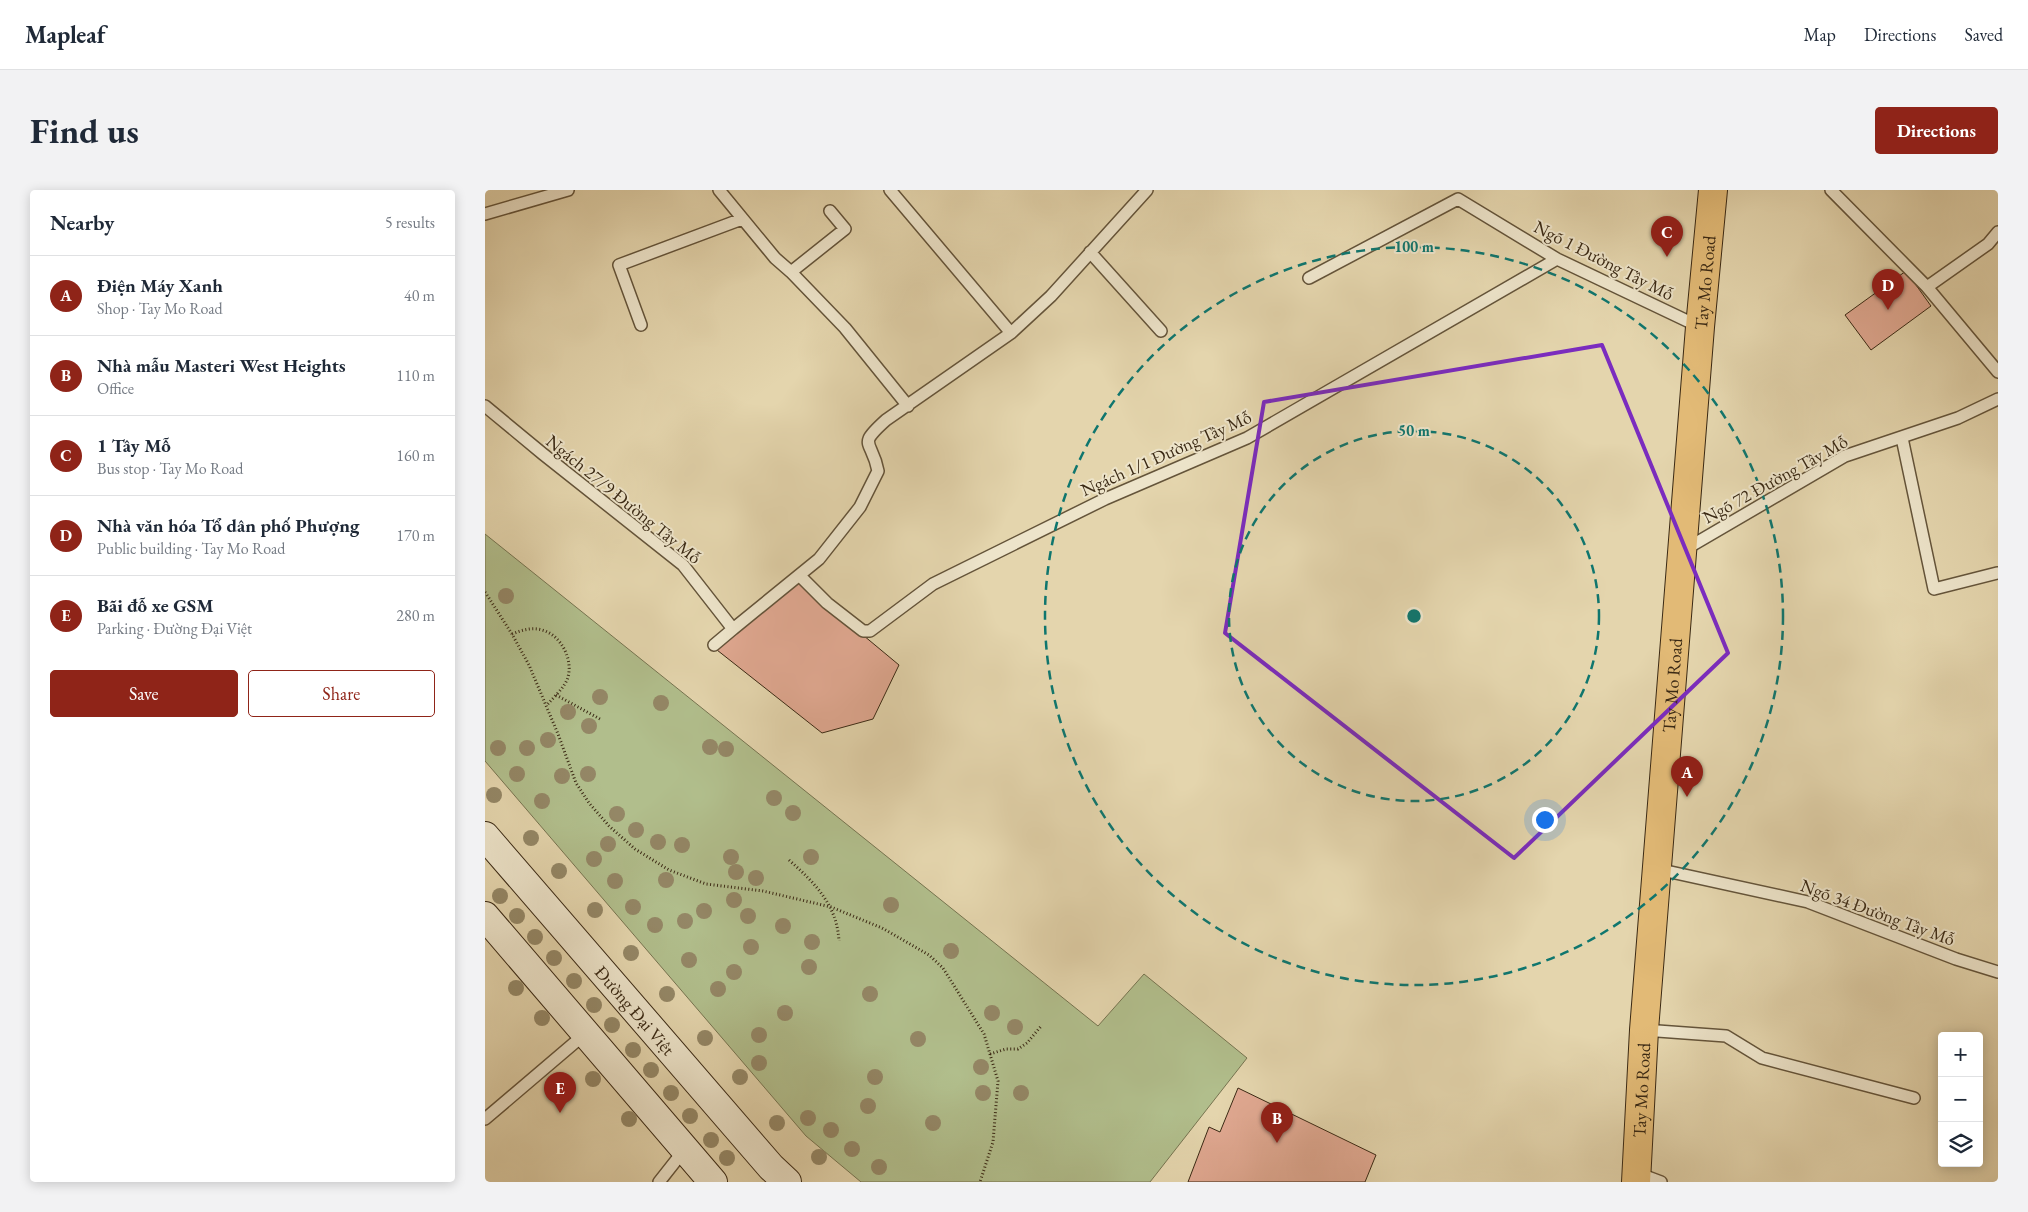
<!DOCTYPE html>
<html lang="en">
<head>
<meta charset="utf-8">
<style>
  :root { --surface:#fff; --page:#f2f2f3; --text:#1f2937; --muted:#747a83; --line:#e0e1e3; --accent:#8f2418 }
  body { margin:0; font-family:"EB Garamond",serif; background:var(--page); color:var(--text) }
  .controls { position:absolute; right:15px; bottom:15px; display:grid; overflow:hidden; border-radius:5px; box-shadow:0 2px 12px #0003 }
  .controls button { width:45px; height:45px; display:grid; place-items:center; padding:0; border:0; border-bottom:1px solid var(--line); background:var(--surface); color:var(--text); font:25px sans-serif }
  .you { position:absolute; left:1059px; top:629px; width:18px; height:18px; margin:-12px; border:4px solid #fff; border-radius:50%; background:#1a73e8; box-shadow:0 0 0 8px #1a73e833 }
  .badge { display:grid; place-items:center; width:32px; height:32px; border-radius:50%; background:var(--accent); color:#fff; font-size:16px; font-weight:700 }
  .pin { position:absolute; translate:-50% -41px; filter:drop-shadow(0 1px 2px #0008) }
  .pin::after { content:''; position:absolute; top:26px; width:18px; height:15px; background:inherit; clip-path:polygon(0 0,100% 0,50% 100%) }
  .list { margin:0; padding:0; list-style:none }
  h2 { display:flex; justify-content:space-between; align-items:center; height:65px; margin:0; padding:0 20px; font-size:21px }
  h2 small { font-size:16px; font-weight:400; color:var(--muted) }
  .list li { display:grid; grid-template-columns:32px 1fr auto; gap:15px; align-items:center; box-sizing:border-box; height:80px; padding:0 20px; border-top:1px solid var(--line) }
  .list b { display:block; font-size:19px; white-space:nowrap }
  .list p { margin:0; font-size:16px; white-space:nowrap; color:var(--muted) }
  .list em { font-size:16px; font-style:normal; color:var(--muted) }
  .actions { display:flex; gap:10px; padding:15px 20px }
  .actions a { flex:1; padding:11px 0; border:1px solid var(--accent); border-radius:5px; text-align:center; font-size:18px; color:var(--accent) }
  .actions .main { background:var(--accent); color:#fff }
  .icon { flex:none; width:28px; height:28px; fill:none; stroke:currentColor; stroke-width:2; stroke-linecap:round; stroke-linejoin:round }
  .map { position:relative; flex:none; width:1513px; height:992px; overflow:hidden; border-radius:5px }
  header { display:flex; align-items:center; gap:30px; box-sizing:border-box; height:70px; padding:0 25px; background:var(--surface); border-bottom:1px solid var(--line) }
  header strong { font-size:24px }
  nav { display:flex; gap:28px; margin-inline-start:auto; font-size:18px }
  .intro { display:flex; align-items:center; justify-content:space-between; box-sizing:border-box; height:120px; padding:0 30px }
  h1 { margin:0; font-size:35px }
  .button { padding:12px 22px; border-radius:5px; background:var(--accent); color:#fff; font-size:18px; font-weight:700 }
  main { display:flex; gap:30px; padding:0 30px }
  aside { flex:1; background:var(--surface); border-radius:5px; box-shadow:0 2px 12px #0003 }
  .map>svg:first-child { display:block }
  .green { fill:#b1be8c; stroke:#767450 }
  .building { fill:#e0a891; stroke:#3a2914 }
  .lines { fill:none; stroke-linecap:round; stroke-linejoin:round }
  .lane-casing { stroke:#64543a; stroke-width:14 }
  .secondary-casing { stroke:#3a2914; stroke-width:30 }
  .primary-casing { stroke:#3a2914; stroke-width:30 }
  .path { stroke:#3a2914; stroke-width:3; stroke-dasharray:1 2.5; stroke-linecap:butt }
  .lane { stroke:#ede4ca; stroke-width:11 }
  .secondary { stroke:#ede4ca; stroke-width:28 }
  .primary { stroke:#e2ba76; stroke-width:28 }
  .tree { fill:#948766 }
  .marked { fill:none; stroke:#7b2cbf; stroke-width:4; stroke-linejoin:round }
  .ring { fill:none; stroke:#0f766e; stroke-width:2.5; stroke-dasharray:9 6 }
  .labels { text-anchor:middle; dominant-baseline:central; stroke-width:4; stroke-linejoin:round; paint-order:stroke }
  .street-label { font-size:18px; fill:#3a2914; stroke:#ede4ca }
  .centre { fill:#0f766e; stroke:#ede4ca; stroke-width:2.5 }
  .ring-label { font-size:15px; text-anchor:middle; font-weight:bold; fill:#0f766e; stroke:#ede4ca; stroke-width:4; stroke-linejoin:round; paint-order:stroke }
</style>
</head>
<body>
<header>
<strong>Mapleaf</strong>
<nav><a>Map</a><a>Directions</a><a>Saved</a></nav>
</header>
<div class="intro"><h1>Find us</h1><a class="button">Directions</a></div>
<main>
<aside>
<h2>Nearby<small>5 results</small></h2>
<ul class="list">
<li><span class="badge">A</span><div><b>Điện Máy Xanh</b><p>Shop · Tay Mo Road</p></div><em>40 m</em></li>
<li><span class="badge">B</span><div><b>Nhà mẫu Masteri West Heights</b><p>Office</p></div><em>110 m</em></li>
<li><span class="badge">C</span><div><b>1 Tây Mỗ</b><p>Bus stop · Tay Mo Road</p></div><em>160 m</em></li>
<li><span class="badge">D</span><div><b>Nhà văn hóa Tổ dân phố Phượng</b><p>Public building · Tay Mo Road</p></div><em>170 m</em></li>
<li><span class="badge">E</span><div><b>Bãi đỗ xe GSM</b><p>Parking · Đường Đại Việt</p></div><em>280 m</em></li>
</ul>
<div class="actions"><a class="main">Save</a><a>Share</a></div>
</aside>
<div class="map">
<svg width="1513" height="992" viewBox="0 0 1513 992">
  <rect width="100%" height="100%" fill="#e4d5ad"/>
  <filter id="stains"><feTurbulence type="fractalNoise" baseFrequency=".004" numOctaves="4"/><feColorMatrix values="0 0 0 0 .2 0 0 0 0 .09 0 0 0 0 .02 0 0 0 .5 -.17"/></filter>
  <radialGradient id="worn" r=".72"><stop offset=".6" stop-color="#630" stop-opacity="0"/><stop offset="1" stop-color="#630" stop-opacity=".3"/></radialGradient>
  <path class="green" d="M0,344L613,836L659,784L762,868L665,992H376L321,946L0,571Z"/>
  <path class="building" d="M1421,81L1446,116L1386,160L1360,125Z
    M313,391L414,475L388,529L337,543L232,460Z
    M753,898L891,965L880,992H703L724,937L735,942Z"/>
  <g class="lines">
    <g class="lane-casing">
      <path id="lane" d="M234,0L290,68L306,82L360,138L423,216
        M405,0L526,143
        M1346,0L1442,97L1513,182
        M0,24L83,0
        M605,62L676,141
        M306,82L360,39L345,21
        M824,88L973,9L1072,69L1215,137
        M1442,97L1503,54L1513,42
        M156,135L134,75L257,29
        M0,216L58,264L198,375L248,439L334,369L375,317L393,281C387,249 371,257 401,230L526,143L566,106L662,0
        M1417,248L1449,399L1512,383
        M1199,360L1360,266L1473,228L1513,209
        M315,386L342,413L378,441H385L448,394L620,309L762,248L1072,69
        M229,455L248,439
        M1172,679L1323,712L1471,769L1513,782
        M1159,840L1241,846L1277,868L1429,908
        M0,929L101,843
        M1152,983L1176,992
        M174,992L200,959"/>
    </g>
    <g class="secondary-casing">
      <g id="secondary">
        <path id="s1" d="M0,646L286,977L302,992"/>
        <path d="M0,726L228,992"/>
      </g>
    </g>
    <g class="primary-casing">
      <g id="primary">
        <path id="s2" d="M1151,992L1159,840L1215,137L1228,0"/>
      </g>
    </g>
    <path class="path" d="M0,402L27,444L44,475L73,544L91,593L104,613L124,636L150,659L184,680L221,694L278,701L346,717L397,738L444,765L458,778L499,844L513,891L508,952L495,992
      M27,444C37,440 47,437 57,440C76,445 88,469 83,487C80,497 69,507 62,515
      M71,505L115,529
      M304,670C330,693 352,715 354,751
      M505,864L521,859H533L542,853L557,835"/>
    <use href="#lane" class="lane"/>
    <use href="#secondary" class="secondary"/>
    <use href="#primary" class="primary"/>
  </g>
  <g class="tree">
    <circle cx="21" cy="406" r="8"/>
    <circle cx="115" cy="507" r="8"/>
    <circle cx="176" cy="513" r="8"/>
    <circle cx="83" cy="522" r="8"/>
    <circle cx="104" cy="536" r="8"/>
    <circle cx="63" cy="550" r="8"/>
    <circle cx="225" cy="557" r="8"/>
    <circle cx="13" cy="558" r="8"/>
    <circle cx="42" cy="558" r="8"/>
    <circle cx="241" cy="559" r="8"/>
    <circle cx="32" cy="584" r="8"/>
    <circle cx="103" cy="584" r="8"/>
    <circle cx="77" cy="586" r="8"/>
    <circle cx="9" cy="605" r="8"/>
    <circle cx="289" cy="608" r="8"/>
    <circle cx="57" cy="611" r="8"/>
    <circle cx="308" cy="623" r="8"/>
    <circle cx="132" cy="624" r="8"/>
    <circle cx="151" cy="640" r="8"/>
    <circle cx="46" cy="648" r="8"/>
    <circle cx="173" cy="652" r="8"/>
    <circle cx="123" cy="654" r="8"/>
    <circle cx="197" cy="655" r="8"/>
    <circle cx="246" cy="667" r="8"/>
    <circle cx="326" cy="667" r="8"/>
    <circle cx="109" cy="669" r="8"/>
    <circle cx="74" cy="681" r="8"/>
    <circle cx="251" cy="682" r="8"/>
    <circle cx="271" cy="688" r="8"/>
    <circle cx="181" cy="690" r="8"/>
    <circle cx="130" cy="691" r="8"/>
    <circle cx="15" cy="706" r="8"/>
    <circle cx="249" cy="710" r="8"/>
    <circle cx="406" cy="715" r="8"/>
    <circle cx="148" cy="717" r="8"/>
    <circle cx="110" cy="720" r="8"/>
    <circle cx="219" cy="721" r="8"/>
    <circle cx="32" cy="726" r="8"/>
    <circle cx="263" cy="726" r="8"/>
    <circle cx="200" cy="731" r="8"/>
    <circle cx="170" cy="735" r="8"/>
    <circle cx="298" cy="736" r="8"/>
    <circle cx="50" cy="747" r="8"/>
    <circle cx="327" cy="752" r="8"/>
    <circle cx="266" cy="757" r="8"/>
    <circle cx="466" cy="761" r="8"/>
    <circle cx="146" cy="763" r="8"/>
    <circle cx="69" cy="768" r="8"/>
    <circle cx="204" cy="770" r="8"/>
    <circle cx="324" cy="777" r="8"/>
    <circle cx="249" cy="782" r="8"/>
    <circle cx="89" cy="791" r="8"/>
    <circle cx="31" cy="798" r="8"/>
    <circle cx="233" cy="799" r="8"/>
    <circle cx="182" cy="804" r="8"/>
    <circle cx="385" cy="804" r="8"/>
    <circle cx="109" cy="815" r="8"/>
    <circle cx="300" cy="823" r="8"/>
    <circle cx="507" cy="823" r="8"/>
    <circle cx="57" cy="828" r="8"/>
    <circle cx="127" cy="835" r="8"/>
    <circle cx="530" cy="837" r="8"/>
    <circle cx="274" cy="845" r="8"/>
    <circle cx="220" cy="848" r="8"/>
    <circle cx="433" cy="849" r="8"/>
    <circle cx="148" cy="860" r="8"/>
    <circle cx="274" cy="873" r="8"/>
    <circle cx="496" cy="877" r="8"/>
    <circle cx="166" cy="880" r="8"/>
    <circle cx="255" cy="887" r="8"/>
    <circle cx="390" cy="887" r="8"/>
    <circle cx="108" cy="889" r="8"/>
    <circle cx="186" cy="903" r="8"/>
    <circle cx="498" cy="903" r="8"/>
    <circle cx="536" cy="903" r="8"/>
    <circle cx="383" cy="916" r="8"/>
    <circle cx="205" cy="926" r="8"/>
    <circle cx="323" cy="928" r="8"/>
    <circle cx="144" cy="929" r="8"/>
    <circle cx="292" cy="933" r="8"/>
    <circle cx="448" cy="933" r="8"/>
    <circle cx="346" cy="940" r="8"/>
    <circle cx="226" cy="950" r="8"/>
    <circle cx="367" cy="959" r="8"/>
    <circle cx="334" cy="967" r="8"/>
    <circle cx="242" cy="968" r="8"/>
    <circle cx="394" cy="977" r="8"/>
  </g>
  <path class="marked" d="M1117,155L1243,463L1029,668L740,443L779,212Z"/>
  <g class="ring">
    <circle cx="929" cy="426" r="185"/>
    <circle cx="929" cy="426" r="369"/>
  </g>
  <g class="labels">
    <g class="street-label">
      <text transform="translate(1119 70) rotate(27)">Ngõ 1 Đường Tây Mỗ</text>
      <text stroke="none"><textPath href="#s2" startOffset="902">Tay Mo Road</textPath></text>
      <text transform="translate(681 263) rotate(-24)">Ngách 1/1 Đường Tây Mỗ</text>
      <text transform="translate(1290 289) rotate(-29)">Ngõ 72 Đường Tây Mỗ</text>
      <text transform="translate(139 309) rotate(39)">Ngách 27/9 Đường Tây Mỗ</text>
      <text stroke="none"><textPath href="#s2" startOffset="498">Tay Mo Road</textPath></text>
      <text transform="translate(1393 722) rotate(20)">Ngõ 34 Đường Tây Mỗ</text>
      <text stroke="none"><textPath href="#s1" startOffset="230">Đường Đại Việt</textPath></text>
      <text stroke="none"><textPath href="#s2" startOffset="92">Tay Mo Road</textPath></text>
    </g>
  </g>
  <circle cx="929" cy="426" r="8" class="centre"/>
  <g class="ring-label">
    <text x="929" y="62">100 m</text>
    <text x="929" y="246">50 m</text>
  </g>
  <rect width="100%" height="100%" filter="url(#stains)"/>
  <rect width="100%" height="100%" fill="url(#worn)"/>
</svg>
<div class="controls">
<button>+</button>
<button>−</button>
<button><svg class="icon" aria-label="layers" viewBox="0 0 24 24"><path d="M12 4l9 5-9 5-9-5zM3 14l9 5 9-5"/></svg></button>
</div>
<div class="you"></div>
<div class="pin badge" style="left:1202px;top:607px">A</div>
<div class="pin badge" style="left:792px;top:953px">B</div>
<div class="pin badge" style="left:1182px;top:67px">C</div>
<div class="pin badge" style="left:1403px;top:120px">D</div>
<div class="pin badge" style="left:75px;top:923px">E</div>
</div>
</main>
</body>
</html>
